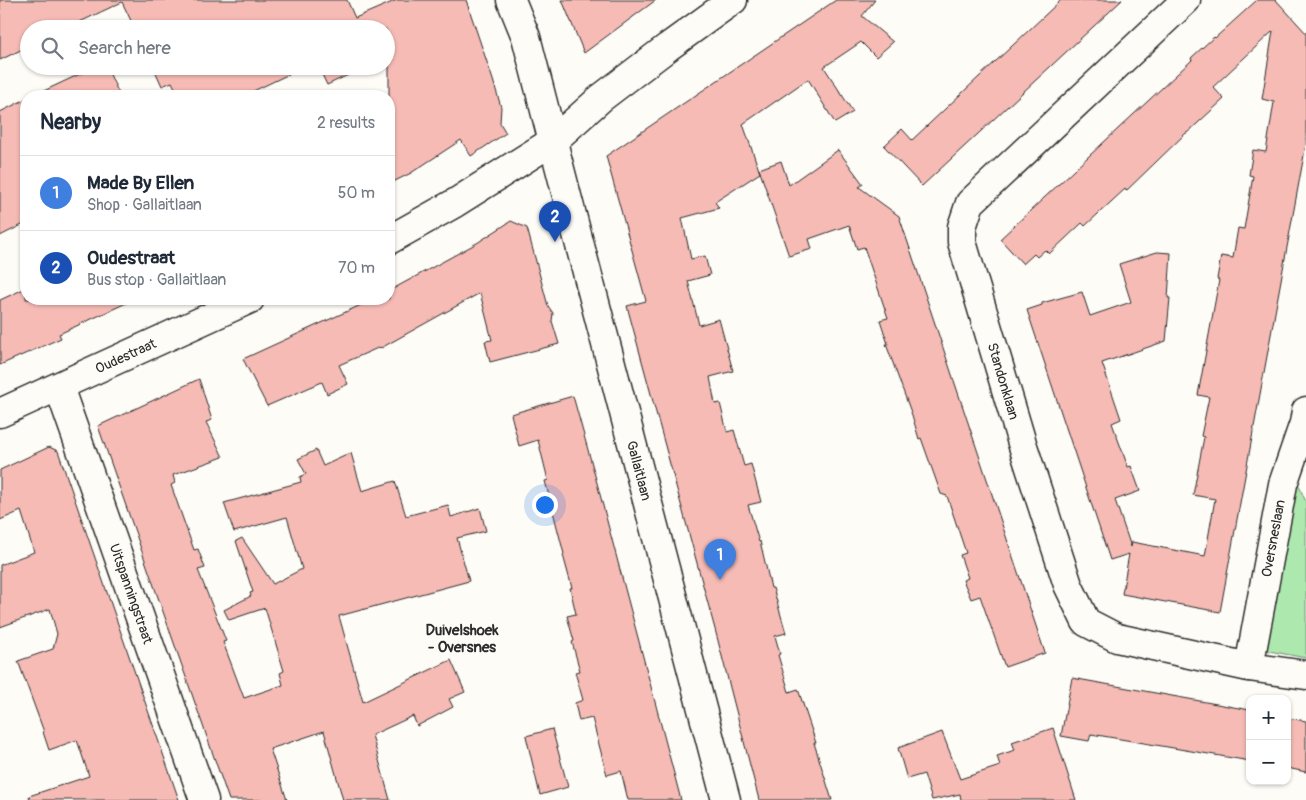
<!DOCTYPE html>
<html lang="en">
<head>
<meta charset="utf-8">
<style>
  :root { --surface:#fff; --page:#f2f2f3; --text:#1f2937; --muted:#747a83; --line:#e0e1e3; --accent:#0f766e }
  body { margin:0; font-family:Pangolin,sans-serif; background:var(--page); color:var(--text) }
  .controls { position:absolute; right:15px; bottom:15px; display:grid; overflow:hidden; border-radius:10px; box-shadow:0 1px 4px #0004 }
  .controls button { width:45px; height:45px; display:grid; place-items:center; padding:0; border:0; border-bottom:1px solid var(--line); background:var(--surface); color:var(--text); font:25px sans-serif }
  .you { position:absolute; left:544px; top:504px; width:18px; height:18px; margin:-12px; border:4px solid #fff; border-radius:50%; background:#1a73e8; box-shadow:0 0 0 8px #1a73e833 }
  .badge { display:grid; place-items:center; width:32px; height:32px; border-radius:50%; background:var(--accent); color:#fff; font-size:16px; font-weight:700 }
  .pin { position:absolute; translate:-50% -41px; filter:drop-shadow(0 1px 2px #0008) }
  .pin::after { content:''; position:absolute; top:26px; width:18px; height:15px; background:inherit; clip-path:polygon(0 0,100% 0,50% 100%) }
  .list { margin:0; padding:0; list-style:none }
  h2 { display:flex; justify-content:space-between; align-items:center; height:65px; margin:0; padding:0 20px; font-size:21px }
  h2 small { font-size:16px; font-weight:400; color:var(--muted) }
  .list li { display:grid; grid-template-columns:32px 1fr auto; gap:15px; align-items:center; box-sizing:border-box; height:75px; padding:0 20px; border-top:1px solid var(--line) }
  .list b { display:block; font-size:19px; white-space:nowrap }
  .list p { margin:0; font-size:16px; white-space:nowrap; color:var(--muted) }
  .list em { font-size:16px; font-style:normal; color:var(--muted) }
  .icon { flex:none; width:28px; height:28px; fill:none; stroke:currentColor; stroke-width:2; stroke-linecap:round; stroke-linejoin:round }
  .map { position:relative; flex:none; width:1306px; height:800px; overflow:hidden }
  .search { position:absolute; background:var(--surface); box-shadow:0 1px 4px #0004; left:20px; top:20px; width:375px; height:55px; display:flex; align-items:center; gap:12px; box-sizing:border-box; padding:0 18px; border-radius:28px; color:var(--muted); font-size:19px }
  .panel { position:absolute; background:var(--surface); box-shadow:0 1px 4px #0004; left:20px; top:90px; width:375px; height:215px; border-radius:20px }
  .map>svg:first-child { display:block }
  .green { fill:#ade9af; stroke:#6c8a6d }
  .building { fill:#f6bbb5; stroke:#2b2b2b }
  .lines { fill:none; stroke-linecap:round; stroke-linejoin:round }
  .street-casing { stroke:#2b2b2b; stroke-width:31 }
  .street { stroke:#fdfcf7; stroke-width:28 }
  .labels { text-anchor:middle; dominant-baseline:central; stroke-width:4; stroke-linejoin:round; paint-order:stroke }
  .street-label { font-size:14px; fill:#2b2b2b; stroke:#fdfcf7 }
  .neighbourhood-label { font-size:15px; font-weight:bold; fill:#2b2b2b; stroke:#fdfcf7 }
</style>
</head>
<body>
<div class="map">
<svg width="1306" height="800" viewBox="0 0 1306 800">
  <rect width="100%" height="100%" fill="#fdfcf7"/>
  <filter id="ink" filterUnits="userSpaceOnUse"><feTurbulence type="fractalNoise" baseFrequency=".02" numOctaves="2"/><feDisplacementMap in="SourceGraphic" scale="10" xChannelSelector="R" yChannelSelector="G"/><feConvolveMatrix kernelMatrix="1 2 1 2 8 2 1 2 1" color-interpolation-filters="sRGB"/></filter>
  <g filter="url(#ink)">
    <path class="green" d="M1296,479L1306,502V658L1264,650Z"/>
    <path class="building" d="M0,0H347L355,18L397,0H466L493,80L501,107L500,123L506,133L471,156L461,140L411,173L389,184V58L386,59V29H135L122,2L65,29H29V46L0,60Z
      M562,0H656L584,53Z
      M836,0H875L862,16L893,42L876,57L861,42L824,67L853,112L835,123L808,79L743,124L760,173L715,202L719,208L682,218L691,259L705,256L710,275L688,281L699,325L719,319L733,371L710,377L715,404L720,403L727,432L734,430L744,466L751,464L761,502L748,505L759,542L760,541L771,588H773L786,633L775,636L780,654L778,655L789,692L798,689L816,743H814L832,800H759L716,633L627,306L646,301L606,156Z
      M1061,0H1122L922,186L884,146L902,129L912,140Z
      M1257,0H1276L1306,33V144L1220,612L1122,594L1129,554L1110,560L1027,310L1042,305V303L1082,292L1090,316L1131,302L1119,264L1157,252L1171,253L1168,298H1170L1166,341L1102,363L1121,419L1112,423L1128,467L1131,466L1140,491L1115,500L1131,547L1132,542L1205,556L1215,499L1193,495L1204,437L1201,436L1209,397L1198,395L1219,280L1217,279L1221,256L1233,258L1238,228L1244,229L1253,176L1249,175L1253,150L1266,152L1274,102L1262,99L1273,31L1213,87L1224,99L1187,133H1186L1126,191L1125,189L1085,226L1082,223L1049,254L1045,250L1037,257L1034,254L1023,264L1000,239L1192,60L1191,58L1214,37L1215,38Z
      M97,66H106L120,96H33Z
      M153,66H306L243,96H179L172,82L162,86Z
      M318,66H371L362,71L361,69L327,85Z
      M26,99V223L0,236V112Z
      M838,150L863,184L859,187L899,216L1045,653L1005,667L980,596L971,599L963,580L968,578L960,555L966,553L947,496L941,494L921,438L919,439L912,415L886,344H888L880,320L888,318L864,247L857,249L849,225L809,239L812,249L789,256L759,169L781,161L789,185Z
      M511,221L527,228L548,306L553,313L552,321L559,344L490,362L485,341L492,340L480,293L381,348L380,347L339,365L348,384L327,394L322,382L267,406L243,359L374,299H389V291L477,243Z
      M26,288V299H135L59,334L61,338L0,365V300Z
      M199,379L212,420L206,422L223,457L173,475L175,483L171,485L194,550L198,549L205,568L198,570L226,641L223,642L244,698L283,685L280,673L284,671L265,608L229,620L224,610L251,596L250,593L253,592L236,541L242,538L273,584L302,569L287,517L234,532L224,503L301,482L300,477L306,474L298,459L316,450L323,466L351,453L362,491L395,481L406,516L448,505L451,517L480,508L486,531L457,538L469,581L339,616L363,702L451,660L465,692L449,699L453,707L417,726L413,716L372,735L390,800H343L324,731L270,749L287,800H229L98,426Z
      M573,396L593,468L681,800H628L621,771L607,775L592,718L579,721L575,703L583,700L575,672L580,671L572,642L574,641L567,616L576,614L570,588H572L563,555L564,554L545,481L548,480L538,440L519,446L511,414Z
      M49,447L58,451L179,800H30L29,796L89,776L77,740L49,750L43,732H44L18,661L53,649L57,634L50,609L0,627V565L34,552L21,511L0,520V470Z
      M1072,678L1250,710V761L1091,734L1089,741L1061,736Z
      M1287,718L1306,721V772L1287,768Z
      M1053,728L1076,800H961L960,794L932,800L924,774L907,779L898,748L942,732L960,779L1000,766L997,756L1015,750L1012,742Z
      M552,729L568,787L540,795L526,736Z"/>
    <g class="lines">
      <g class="street-casing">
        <g id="street">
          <path id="s1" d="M511,0L526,37L568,200L726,800"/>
          <path id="s2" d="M1186,0L970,203L962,227V242L1022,443L1068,585L1086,622L1117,638L1249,667L1306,675"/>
          <path d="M389,240L455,203L553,141L601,98L668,47L733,0"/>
          <path id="s3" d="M59,387L204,800"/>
          <path id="s4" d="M0,413L250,299"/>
          <path id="s5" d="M1249,667L1283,484L1304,423L1306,411"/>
        </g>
      </g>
      <use href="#street" class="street"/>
    </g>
  </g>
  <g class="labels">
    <g class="street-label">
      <text stroke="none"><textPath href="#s4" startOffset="138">Oudestraat</textPath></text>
      <text stroke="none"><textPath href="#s2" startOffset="482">Standonklaan</textPath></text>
      <text stroke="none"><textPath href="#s1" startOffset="488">Gallaitlaan</textPath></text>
      <text stroke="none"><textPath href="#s5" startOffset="131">Oversneslaan</textPath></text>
      <text stroke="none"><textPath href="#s3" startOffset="219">Uitspanningstraat</textPath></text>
    </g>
    <g class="neighbourhood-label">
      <text x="462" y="630">Duivelshoek<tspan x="462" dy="17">- Oversnes</tspan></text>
    </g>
  </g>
</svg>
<div class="controls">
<button>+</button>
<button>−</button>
</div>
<div class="you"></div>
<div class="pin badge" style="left:720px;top:580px;background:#3f7fe0">1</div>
<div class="pin badge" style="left:555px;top:242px;background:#1a4fb4">2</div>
<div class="search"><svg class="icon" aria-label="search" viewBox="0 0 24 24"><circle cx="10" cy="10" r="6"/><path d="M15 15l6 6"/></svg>Search here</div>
<section class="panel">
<h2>Nearby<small>2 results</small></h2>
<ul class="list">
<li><span class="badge" style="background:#3f7fe0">1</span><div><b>Made By Ellen</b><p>Shop · Gallaitlaan</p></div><em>50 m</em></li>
<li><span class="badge" style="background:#1a4fb4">2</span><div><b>Oudestraat</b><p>Bus stop · Gallaitlaan</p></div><em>70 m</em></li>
</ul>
</section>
</div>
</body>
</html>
